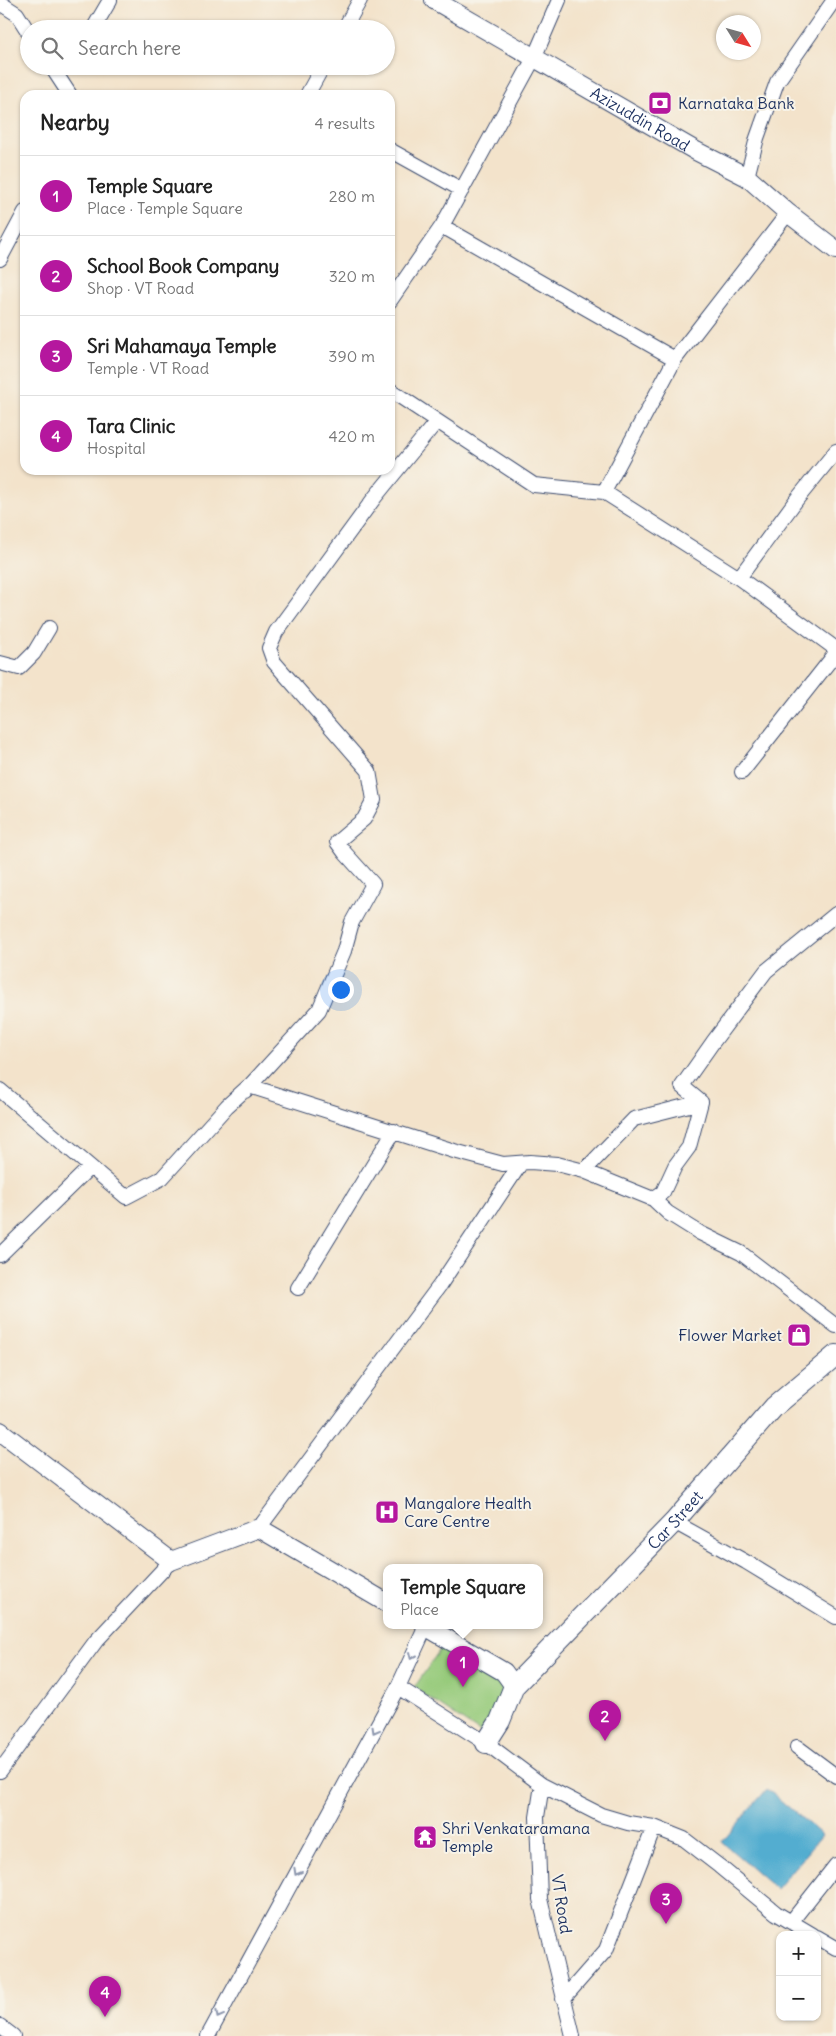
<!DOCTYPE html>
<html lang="en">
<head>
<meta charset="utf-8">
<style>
  :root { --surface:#fff; --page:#f2f2f2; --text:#222; --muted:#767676; --line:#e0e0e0; --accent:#b5179e }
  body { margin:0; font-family:Delius,sans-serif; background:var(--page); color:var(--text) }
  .controls { position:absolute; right:15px; bottom:15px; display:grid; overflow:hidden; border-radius:10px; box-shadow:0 1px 4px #0004 }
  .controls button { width:45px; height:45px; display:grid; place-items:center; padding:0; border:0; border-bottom:1px solid var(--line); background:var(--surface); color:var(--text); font:25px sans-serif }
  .compass { position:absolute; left:716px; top:15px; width:45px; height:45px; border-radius:50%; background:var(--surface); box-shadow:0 1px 4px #0004; rotate:127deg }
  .you { position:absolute; left:340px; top:989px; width:18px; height:18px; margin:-12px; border:4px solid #fff; border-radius:50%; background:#1a73e8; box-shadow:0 0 0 8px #1a73e833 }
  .badge { display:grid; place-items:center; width:32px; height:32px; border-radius:50%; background:var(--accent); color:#fff; font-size:16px; font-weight:700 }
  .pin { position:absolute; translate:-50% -41px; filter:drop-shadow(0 1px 2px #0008) }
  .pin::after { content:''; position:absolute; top:26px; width:18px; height:15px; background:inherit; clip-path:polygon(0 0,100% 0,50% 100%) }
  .popup { position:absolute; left:383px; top:1564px; width:160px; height:65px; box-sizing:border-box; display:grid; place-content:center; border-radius:10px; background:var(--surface); filter:drop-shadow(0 1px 4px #0005); font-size:16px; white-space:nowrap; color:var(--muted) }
  .popup b { font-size:19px; color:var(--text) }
  .popup::after { content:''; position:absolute; left:50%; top:100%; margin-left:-10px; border:10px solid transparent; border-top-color:var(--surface) }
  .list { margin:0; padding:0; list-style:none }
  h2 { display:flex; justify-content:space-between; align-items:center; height:65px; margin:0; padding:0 20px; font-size:21px }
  h2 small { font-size:16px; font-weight:400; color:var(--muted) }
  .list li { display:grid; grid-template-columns:32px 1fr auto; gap:15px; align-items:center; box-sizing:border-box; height:80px; padding:0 20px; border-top:1px solid var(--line) }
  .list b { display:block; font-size:19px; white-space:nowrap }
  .list p { margin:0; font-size:16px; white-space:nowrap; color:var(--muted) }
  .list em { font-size:16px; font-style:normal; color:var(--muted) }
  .icon { flex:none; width:28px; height:28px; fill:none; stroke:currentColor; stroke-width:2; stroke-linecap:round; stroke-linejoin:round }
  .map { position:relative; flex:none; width:836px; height:2036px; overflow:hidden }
  .search { position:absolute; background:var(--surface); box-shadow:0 1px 4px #0004; left:20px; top:20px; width:375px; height:55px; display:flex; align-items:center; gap:12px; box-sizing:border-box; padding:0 18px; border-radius:28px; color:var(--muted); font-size:19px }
  .panel { position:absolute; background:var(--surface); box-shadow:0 1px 4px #0004; left:20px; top:90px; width:375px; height:385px; border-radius:15px }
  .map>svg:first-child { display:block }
  .green { fill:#97cb7c; stroke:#597d6d }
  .water { fill:#53add0; stroke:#376e97 }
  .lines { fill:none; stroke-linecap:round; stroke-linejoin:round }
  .minor-casing { stroke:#3b4a6e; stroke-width:16 }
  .tertiary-casing { stroke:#3b4a6e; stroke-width:20 }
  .secondary-casing { stroke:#3b4a6e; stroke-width:22 }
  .minor { stroke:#fff; stroke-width:14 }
  .tertiary { stroke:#fff; stroke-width:18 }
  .secondary { stroke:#fff; stroke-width:20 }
  .oneway { stroke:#8d97ae }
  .labels { text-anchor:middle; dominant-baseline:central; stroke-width:4; stroke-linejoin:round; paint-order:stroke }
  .poi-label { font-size:16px; fill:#1b2f5e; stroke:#f7f3e8; text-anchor:start }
  .street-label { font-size:16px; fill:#1b2f5e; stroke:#f7f3e8 }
</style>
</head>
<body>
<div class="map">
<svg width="836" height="2036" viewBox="0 0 836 2036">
  <rect width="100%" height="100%" fill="#f7f3e8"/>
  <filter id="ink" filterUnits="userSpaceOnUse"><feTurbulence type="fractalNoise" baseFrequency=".02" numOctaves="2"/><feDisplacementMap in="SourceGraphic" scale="10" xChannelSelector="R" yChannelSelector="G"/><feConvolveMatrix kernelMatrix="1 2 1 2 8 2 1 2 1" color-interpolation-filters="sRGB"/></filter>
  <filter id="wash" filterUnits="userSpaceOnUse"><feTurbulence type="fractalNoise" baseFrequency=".0096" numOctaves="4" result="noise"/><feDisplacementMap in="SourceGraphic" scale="20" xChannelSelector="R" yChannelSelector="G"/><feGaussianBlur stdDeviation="1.12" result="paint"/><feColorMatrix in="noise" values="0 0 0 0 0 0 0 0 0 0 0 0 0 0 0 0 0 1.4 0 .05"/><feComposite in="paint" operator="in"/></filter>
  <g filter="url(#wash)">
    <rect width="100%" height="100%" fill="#f3e3cb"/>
    <path class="green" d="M445,1642L512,1687L481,1733L414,1688Z"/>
    <path class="water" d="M767,1789L822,1835L776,1889L722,1842Z"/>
  </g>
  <g filter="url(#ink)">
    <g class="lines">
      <g class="minor-casing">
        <path id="minor" d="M0,3L17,14L29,33
          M93,29L110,0
          M344,29L360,0
          M51,66L70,95
          M307,95L323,66
          M390,150L462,190
          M747,177L757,138L777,82L834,0
          M442,226L675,359
          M0,259L25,212
          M390,301L442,226L534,58L559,0
          M390,390L534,485L604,492L739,578L836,649
          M604,492L675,359L788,213
          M739,578L797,499L836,451
          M0,663L19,668L34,653L49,628
          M742,772L836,653
          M0,1090L126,1197L162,1178L227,1106L249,1086L454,1151L503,1164L530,1162L557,1164L584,1171L653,1199L668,1213L700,1233L741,1253L836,1326
          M245,1091L319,1010L344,951L352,922L373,884L345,853L337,842L364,819L374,800L369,771L274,662L269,648L276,632L375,497L437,421
          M584,1171L634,1119L701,1102
          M653,1199L663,1192L675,1166L689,1147L701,1102L682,1086L713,1042L766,971L836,914
          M0,1255L90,1167
          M298,1288L394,1131
          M674,1522L746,1562L836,1617
          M259,1528L440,1285L521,1163
          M398,1687L486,1743L542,1785L537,1817L540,1899L573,2036
          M797,1747L836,1776
          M0,1771L96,1641L171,1561
          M542,1785L601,1815L628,1823L654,1827L684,1839L719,1866L776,1913L813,1935
          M791,1922L836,1865
          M817,1937L836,1948
          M563,1999L606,1950L654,1827
          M0,2026L13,2036
          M208,2036L398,1687L426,1626"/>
      </g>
      <g class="tertiary-casing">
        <g id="tertiary">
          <path id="s1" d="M434,0L696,151L747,177L788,213L836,250"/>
          <path d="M0,1431L171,1561L259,1528L387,1603"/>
          <path d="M425,1626L504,1672L514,1686"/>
        </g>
      </g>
      <g class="secondary-casing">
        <g id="secondary">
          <path id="s2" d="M486,1743L500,1721L514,1686L674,1522L774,1407L836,1355"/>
        </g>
      </g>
      <use href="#minor" class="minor"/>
      <use href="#tertiary" class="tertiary"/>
      <use href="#secondary" class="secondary"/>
    </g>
    <defs><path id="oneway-chevron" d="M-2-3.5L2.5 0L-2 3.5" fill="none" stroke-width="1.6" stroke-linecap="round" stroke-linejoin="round" transform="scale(1.25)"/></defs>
    <g class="oneway">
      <use href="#oneway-chevron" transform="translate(412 1656) rotate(114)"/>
      <use href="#oneway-chevron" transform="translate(375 1730) rotate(119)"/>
      <use href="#oneway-chevron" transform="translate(297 1872) rotate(119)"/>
      <use href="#oneway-chevron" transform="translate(219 2015) rotate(119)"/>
    </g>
  </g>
  <defs>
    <g id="bank-square" transform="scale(1.25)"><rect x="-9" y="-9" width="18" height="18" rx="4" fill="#b5179e" stroke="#f7f3e8"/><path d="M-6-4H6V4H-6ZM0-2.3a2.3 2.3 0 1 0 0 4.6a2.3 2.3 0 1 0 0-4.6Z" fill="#fff"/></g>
    <g id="shop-square" transform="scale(1.25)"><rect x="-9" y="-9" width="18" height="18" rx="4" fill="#b5179e" stroke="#f7f3e8"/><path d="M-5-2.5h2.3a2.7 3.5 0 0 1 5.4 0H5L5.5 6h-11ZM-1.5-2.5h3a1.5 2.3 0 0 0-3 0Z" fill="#fff"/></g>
    <g id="hospital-square" transform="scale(1.25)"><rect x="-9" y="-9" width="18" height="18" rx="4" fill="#b5179e" stroke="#f7f3e8"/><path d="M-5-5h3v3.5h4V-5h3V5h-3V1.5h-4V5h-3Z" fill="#fff"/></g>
    <g id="temple-square" transform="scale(1.25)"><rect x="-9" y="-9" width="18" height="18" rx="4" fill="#b5179e" stroke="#f7f3e8"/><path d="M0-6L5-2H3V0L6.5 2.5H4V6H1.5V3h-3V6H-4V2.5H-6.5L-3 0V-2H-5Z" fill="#fff"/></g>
  </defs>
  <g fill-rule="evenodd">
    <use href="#bank-square" x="660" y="103"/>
    <use href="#shop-square" x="799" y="1335"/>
    <use href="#hospital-square" x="387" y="1512"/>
    <use href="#temple-square" x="425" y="1837"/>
  </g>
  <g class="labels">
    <g class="poi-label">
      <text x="678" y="103">Karnataka Bank</text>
      <text x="782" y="1335" text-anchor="end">Flower Market</text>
      <text x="404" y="1503">Mangalore Health<tspan x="404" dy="18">Care Centre</tspan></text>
      <text x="442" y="1828">Shri Venkataramana<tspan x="442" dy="18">Temple</tspan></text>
    </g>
    <g class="street-label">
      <text stroke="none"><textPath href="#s1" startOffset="238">Azizuddin Road</textPath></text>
      <text stroke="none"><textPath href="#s2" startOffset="295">Car Street</textPath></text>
      <text transform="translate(562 1904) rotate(81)">VT Road</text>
    </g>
  </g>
</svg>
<div class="controls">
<button>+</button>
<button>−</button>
</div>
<svg class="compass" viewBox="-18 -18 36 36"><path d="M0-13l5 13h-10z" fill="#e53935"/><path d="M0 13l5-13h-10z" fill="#767676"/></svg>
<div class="you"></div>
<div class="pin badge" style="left:463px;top:1687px">1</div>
<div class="popup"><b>Temple Square</b>Place</div>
<div class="pin badge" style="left:605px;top:1741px">2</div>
<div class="pin badge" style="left:666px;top:1924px">3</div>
<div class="pin badge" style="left:105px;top:2017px">4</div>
<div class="search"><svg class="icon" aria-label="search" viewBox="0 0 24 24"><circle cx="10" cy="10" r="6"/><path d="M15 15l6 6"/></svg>Search here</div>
<section class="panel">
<h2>Nearby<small>4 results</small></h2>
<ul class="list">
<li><span class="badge">1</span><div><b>Temple Square</b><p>Place · Temple Square</p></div><em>280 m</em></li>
<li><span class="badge">2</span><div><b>School Book Company</b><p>Shop · VT Road</p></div><em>320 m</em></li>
<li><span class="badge">3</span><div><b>Sri Mahamaya Temple</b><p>Temple · VT Road</p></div><em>390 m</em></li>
<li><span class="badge">4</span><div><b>Tara Clinic</b><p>Hospital</p></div><em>420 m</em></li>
</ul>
</section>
</div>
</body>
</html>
